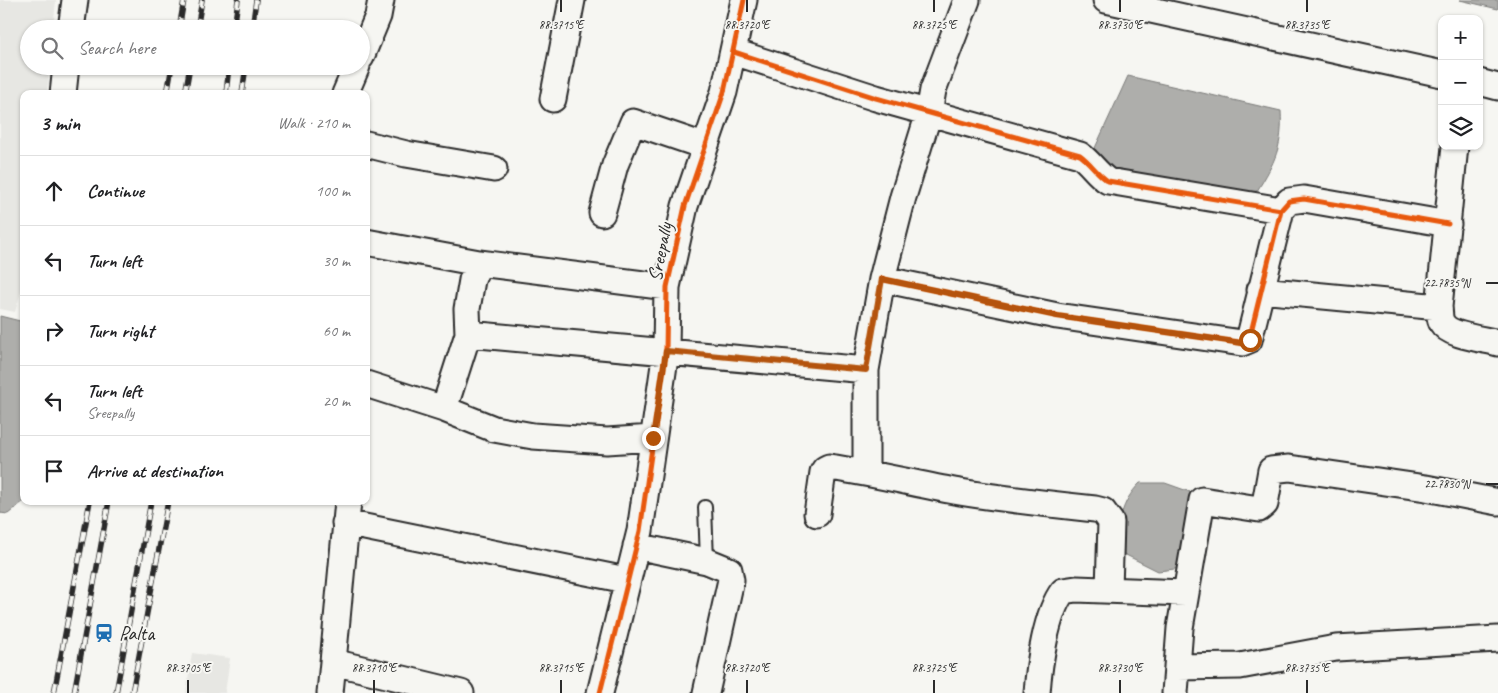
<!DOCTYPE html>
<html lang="en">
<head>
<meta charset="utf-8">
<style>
  :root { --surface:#fff; --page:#f6f6f6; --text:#202124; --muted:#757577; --line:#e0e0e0 }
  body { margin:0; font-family:Caveat,sans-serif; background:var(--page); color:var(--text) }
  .controls { position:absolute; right:15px; top:15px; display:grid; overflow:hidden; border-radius:10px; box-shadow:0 1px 4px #0004 }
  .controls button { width:45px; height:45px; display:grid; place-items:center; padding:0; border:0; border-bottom:1px solid var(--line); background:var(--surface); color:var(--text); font:25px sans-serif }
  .stop { position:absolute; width:15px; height:15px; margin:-11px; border:4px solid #b45309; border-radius:50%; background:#fff }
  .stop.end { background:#b45309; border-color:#fff; box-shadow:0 1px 5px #0008 }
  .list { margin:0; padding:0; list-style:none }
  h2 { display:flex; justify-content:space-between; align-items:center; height:65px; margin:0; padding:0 20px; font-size:21px }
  h2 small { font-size:16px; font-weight:400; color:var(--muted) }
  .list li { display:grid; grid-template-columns:32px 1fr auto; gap:15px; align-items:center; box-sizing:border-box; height:70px; padding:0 20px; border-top:1px solid var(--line) }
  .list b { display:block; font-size:19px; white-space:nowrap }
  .list p { margin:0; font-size:16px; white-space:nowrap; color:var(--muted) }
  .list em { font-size:16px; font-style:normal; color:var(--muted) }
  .icon { flex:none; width:28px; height:28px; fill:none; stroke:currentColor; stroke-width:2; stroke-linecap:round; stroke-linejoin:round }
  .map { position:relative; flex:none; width:1498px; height:693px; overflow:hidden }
  .search { position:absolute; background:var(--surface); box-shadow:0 1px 4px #0004; left:20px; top:20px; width:350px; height:55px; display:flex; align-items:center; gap:12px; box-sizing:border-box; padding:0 18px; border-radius:28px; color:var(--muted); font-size:19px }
  .panel { position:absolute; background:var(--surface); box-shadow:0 1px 4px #0004; left:20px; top:90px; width:350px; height:415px; border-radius:10px }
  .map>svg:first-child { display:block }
  .built { fill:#e7e7e3 }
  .water { fill:#aeaeab; stroke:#7a7a78 }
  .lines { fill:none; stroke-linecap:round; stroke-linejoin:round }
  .service-casing { stroke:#2b2b2b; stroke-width:16 }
  .minor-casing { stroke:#2b2b2b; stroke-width:29 }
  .service { stroke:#f6f6f2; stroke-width:12 }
  .minor { stroke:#f6f6f2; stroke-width:25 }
  .rail-casing { stroke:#2b2b2b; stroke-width:5.5 }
  .rail { stroke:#f6f6f2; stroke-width:4; stroke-dasharray:11; stroke-linecap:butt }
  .cycleway-casing { stroke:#f6f6f2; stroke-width:8 }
  .cycleway { stroke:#e8590c; stroke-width:5 }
  .route { stroke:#b45309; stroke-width:6 }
  .ticks { fill:none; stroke:#2b2b2b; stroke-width:2 }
  .labels { text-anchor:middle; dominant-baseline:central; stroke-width:4; stroke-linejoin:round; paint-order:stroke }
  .street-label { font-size:20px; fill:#2b2b2b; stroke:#f6f6f2 }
  .poi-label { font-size:20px; fill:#2b2b2b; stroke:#f6f6f2; text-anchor:start }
  .ticks-label { font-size:12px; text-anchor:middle; fill:#2b2b2b; stroke:#f6f6f2; stroke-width:4; stroke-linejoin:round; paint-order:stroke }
</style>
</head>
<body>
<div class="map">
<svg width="1498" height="693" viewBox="0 0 1498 693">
  <rect width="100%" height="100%" fill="#f6f6f2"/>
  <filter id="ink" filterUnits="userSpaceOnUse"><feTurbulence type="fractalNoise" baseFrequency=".02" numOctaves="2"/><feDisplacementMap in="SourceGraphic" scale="10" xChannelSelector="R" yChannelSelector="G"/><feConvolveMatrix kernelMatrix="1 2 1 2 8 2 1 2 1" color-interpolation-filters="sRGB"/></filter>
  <g filter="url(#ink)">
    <path class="built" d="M0,0H56L53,29H29V66H50L47,94H24V282L15,312L0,309Z
      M192,653L230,658L225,693H186Z"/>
    <path class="water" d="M1460,0H1498V9Z
      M1128,76L1281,111C1283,146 1275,162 1257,191L1241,193L1105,170L1095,148Z
      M0,316L24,322V501L8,514L0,513Z
      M1140,483H1165L1196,494L1183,568L1158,571L1116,550C1119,523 1120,503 1140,483Z"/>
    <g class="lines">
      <g class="service-casing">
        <path id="service" d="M705,507L707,561"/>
      </g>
      <g class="minor-casing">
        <path id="minor" d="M1106,0L1442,74
          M71,29L75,0
          M734,52L876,98L1080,155C1091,163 1097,174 1108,181L1281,210
          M361,57L378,16L381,0
          M1479,82L1498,87
          M63,94L66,66
          M345,94L357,66
          M553,99L572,0
          M366,144L406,154L494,169
          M1455,146L1439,307C1440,312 1439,319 1442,323C1449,336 1484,339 1498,343
          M602,213L615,165L633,122L704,146
          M366,242L479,263L667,287
          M882,279L1057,316L1242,343L1249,340L1281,210L1289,201L1304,199L1448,224
          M1260,290L1439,307
          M468,334L866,370
          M366,384L444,409L494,429L533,436L607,441L653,438
          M444,409L468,334L467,309L472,280L479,263
          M866,472V370L882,279L903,197L929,113L933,90L967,0
          M348,501L333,662L461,693
          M817,514L823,472L825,469L829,467C871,473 912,483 954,491C1001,499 1048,504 1095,509L1103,511L1111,522L1109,590
          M345,523L626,580
          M636,546L707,561L729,570L731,580L706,693
          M1177,667L1240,666L1336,648L1498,639
          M330,693L333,662
          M600,693L640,531L666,351L667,287L685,206L724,92L744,0
          M1037,693C1039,665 1046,613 1063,591L1076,589L1185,593
          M1175,693L1180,628L1202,500L1259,509L1265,504L1271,470L1289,468L1426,488L1498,502"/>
      </g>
      <use href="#service" class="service"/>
      <use href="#minor" class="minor"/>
      <g class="rail-casing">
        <path id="rail" d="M179,29L184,0
          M197,29L202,0
          M234,29L238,0
          M252,29L256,0
          M167,94L172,66
          M185,94L190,66
          M226,94L229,66
          M242,94L246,66
          M54,693L90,501
          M74,693L109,501
          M116,693L151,501
          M132,693L168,501"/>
      </g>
      <use href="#rail" class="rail"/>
      <g class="cycleway-casing">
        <path id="cycleway" d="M734,52L876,98L1080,155C1091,163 1097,174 1108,181L1281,210
          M882,279L1057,316L1242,343L1249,340L1281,210L1289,201L1304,199L1448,224
          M600,693L640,531L666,351L667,287L685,206L724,92L744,0"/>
      </g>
      <use href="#cycleway" class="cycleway"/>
    </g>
  </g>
  <g class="lines" filter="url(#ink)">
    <path class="route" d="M653,438L666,351L866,370L882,279L1057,316L1242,343L1250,340"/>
  </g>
  <path class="ticks" d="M561,0V12M747,0V12M934,0V12M1120,0V12M1307,0V12M1486,283H1498M1486,484H1498M188,680V693M374,680V693M561,680V693M747,680V693M934,680V693M1120,680V693M1307,680V693"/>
  <defs>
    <g id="station-bare" transform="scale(1.5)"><path d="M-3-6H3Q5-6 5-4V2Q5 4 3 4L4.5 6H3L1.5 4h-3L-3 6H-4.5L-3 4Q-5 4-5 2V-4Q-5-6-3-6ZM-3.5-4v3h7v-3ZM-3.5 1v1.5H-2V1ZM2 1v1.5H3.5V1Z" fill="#1f6fb2" stroke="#f6f6f2" stroke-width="2.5" paint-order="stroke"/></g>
  </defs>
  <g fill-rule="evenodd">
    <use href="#station-bare" x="104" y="633"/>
  </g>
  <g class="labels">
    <g class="street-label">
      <text transform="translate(660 252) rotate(-79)">Sreepally</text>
    </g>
    <g class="poi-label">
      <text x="119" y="633">Palta</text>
    </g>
  </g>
  <g class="ticks-label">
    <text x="561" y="29">88.3715°E</text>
    <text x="747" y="29">88.3720°E</text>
    <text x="934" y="29">88.3725°E</text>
    <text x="1120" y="29">88.3730°E</text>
    <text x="1307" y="29">88.3735°E</text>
    <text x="1447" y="287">22.7835°N</text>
    <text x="1447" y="488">22.7830°N</text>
    <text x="188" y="672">88.3705°E</text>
    <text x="374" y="672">88.3710°E</text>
    <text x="561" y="672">88.3715°E</text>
    <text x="747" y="672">88.3720°E</text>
    <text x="934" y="672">88.3725°E</text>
    <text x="1120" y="672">88.3730°E</text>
    <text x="1307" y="672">88.3735°E</text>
  </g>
</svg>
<div class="controls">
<button>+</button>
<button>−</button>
<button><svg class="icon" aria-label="layers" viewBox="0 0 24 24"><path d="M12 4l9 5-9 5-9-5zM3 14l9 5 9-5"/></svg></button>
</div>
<div class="stop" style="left:1250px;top:340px"></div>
<div class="stop end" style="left:653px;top:438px"></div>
<div class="search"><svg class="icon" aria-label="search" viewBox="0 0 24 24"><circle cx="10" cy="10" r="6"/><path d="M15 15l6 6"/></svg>Search here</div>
<section class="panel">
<h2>3 min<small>Walk · 210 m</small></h2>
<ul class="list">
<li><svg class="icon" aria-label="ahead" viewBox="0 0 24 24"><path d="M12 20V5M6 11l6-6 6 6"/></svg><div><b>Continue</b></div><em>100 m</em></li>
<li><svg class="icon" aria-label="left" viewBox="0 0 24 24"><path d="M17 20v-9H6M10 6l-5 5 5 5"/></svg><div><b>Turn left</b></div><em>30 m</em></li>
<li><svg class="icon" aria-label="right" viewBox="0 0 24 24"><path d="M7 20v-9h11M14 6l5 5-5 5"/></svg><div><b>Turn right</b></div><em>60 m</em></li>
<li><svg class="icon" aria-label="left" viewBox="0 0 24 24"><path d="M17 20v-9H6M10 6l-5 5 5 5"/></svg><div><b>Turn left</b><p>Sreepally</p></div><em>20 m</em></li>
<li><svg class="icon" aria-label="arrive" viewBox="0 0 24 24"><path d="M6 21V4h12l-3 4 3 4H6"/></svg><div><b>Arrive at destination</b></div></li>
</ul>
</section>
</div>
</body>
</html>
